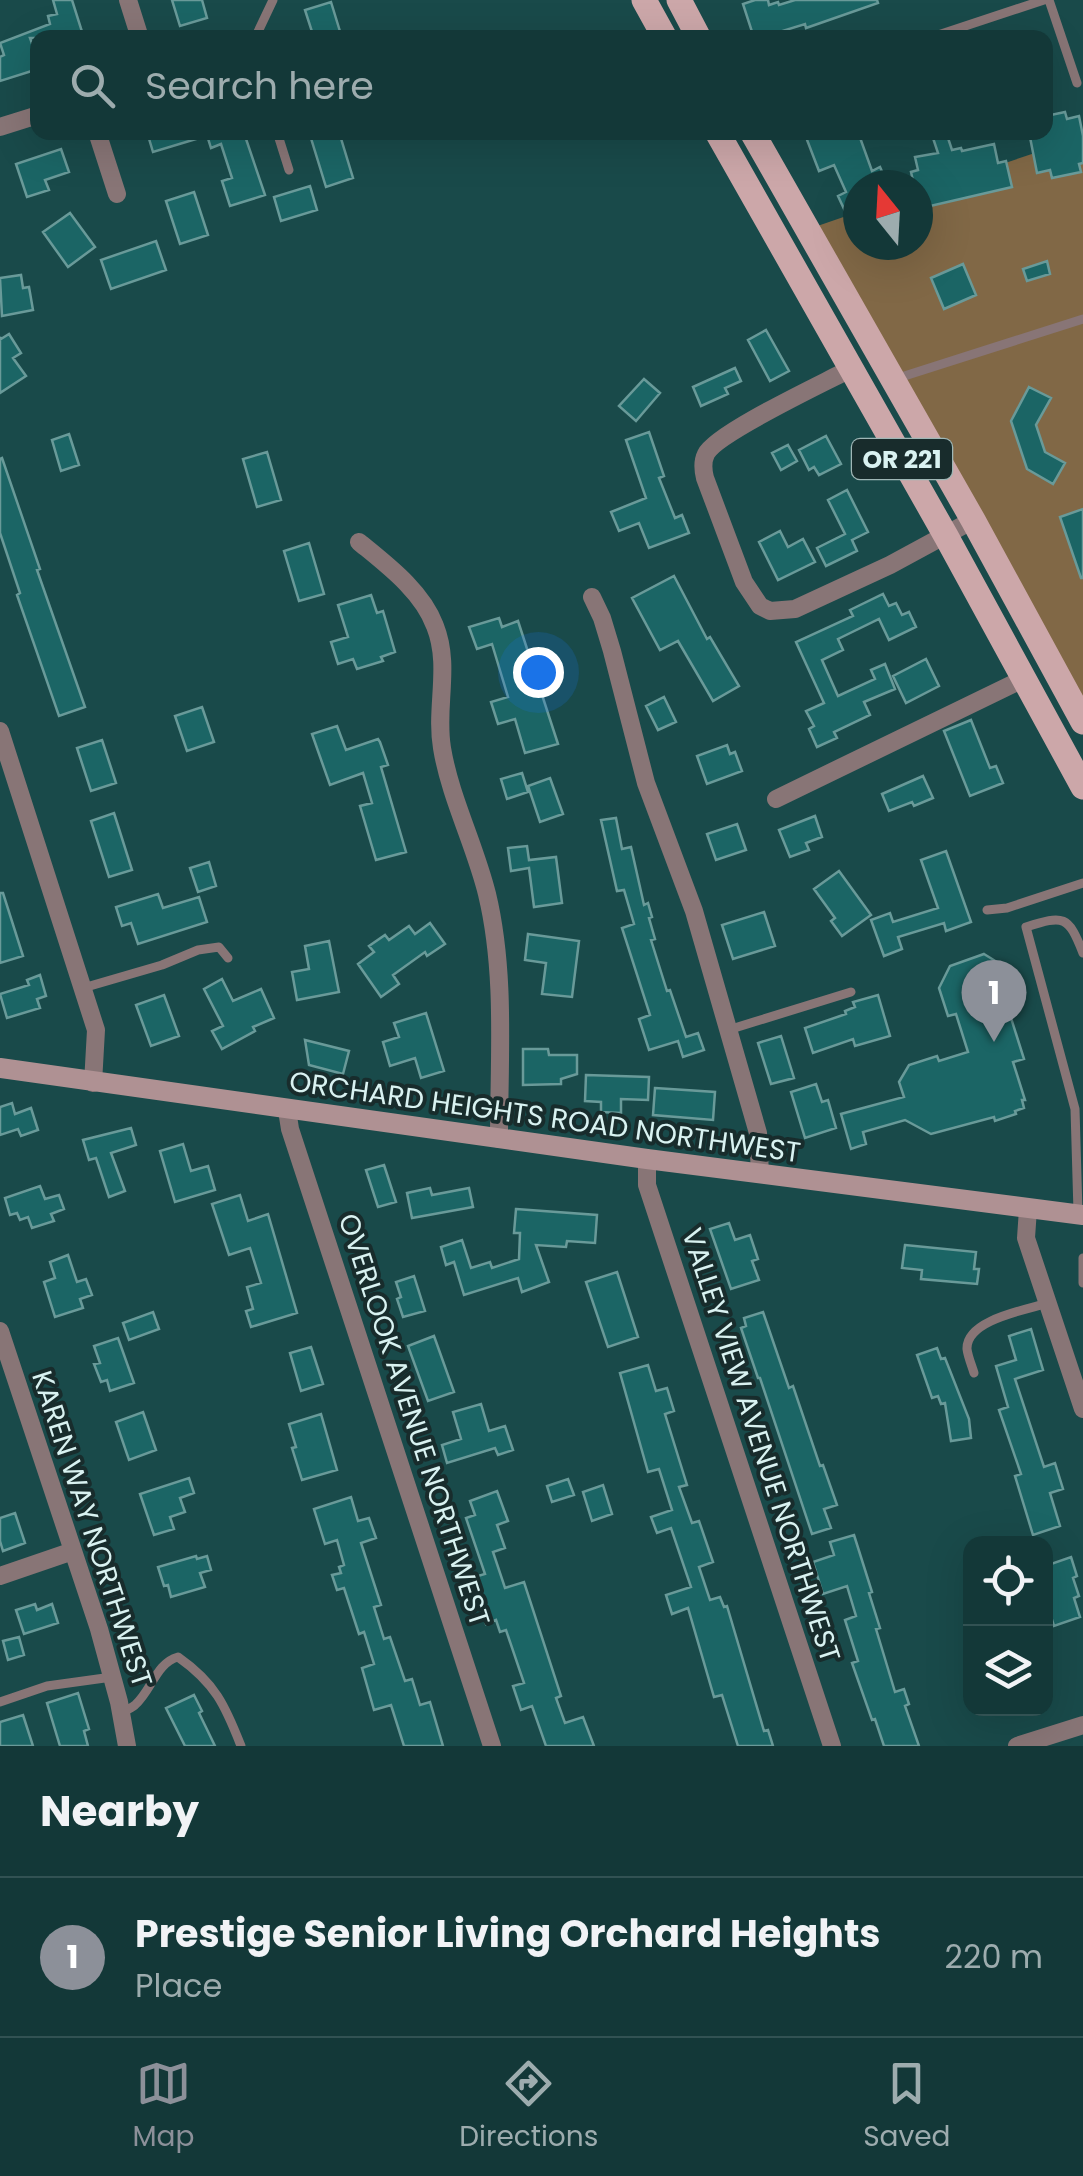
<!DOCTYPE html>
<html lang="en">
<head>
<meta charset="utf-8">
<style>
  :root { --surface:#133838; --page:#1c3f40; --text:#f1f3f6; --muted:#9dacae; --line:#325253; --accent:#8c9099 }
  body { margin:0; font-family:Poppins,sans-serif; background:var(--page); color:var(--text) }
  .controls { position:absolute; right:30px; bottom:30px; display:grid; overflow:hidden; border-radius:20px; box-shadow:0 10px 40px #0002 }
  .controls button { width:90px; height:90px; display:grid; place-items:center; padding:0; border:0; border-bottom:2px solid var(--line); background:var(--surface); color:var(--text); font:50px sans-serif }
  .compass { position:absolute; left:843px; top:170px; width:90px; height:90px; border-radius:50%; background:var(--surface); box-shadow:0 10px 40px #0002; rotate:342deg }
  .you { position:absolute; left:538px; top:672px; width:35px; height:35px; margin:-25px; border:8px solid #fff; border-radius:50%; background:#1a73e8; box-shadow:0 0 0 15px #1a73e833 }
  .badge { display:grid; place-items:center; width:65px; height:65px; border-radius:50%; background:var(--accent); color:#fff; font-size:32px; font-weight:700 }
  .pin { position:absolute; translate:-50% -82px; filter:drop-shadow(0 2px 5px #0008) }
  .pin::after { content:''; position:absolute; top:52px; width:35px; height:30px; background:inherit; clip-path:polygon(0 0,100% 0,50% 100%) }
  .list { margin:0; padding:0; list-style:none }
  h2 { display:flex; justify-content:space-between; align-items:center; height:130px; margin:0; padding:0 40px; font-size:42px }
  h2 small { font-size:32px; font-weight:400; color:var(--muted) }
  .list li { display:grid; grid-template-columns:65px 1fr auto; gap:30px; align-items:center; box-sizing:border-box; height:160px; padding:0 40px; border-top:2px solid var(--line) }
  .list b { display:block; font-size:38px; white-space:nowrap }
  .list p { margin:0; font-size:32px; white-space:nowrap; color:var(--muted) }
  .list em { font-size:32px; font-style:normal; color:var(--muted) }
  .icon { flex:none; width:55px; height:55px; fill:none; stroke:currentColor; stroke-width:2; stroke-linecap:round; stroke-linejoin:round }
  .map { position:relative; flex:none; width:1083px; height:1746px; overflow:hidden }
  .search { position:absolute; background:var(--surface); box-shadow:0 10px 40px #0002; left:30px; right:30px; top:30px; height:110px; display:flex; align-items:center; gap:25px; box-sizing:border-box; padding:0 35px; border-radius:20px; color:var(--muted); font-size:38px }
  .sheet { height:290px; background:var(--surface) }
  nav { display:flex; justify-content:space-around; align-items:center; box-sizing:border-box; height:140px; border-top:2px solid var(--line); background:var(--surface); font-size:28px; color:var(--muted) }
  nav a { display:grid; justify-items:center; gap:5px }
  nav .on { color:var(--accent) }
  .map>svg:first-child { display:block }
  .green { fill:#816846 }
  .building { fill:#1b6565; stroke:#699a99; stroke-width:2.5 }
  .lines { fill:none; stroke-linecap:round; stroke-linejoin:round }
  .lane { stroke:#887576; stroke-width:9 }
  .street { stroke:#887576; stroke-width:18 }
  .secondary { stroke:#af9193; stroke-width:20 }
  .primary { stroke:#cca7a9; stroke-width:25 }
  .labels { text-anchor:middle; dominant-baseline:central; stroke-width:8; stroke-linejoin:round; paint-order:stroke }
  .shield { fill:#182c2c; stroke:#9fb7b6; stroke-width:2.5 }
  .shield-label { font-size:25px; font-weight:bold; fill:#d9f2f1 }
  .street-label { font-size:28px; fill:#d9f2f1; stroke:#182c2c }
</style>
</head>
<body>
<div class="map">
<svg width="1083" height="1746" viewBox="0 0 1083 1746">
  <rect width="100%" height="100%" fill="#194a4a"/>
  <path class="green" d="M1083,137V729L800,232L858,212V245H918V192Z"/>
  <path class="building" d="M53,0H72L84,38H30L38,60V69L0,81V57L4,55L0,43L50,24L48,16L57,14Z
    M172,0H202L207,18L180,26Z
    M755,0H768L769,5L778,2L779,5L795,0H877L878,3L806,28L805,24L779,32L781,38H754L743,4Z
    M331,2L342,38H314L305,10Z
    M1065,112L1067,119L1079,116L1083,136V163L1079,164L1081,172L1052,178L1050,170L1037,173L1029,132H1046V116Z
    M147,132H206V136L153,152Z
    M206,132H248V135L245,136L265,195L230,206L222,181L232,178L221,144L211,148Z
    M319,132H339L353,178L326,187L310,135Z
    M804,132H858L872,171L880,167L888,185H858V239L838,196L846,192L834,165L819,171Z
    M931,132H946L952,150L961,148L962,151L994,144L998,163L1006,161L1012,187L926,207L925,199L918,200V185H914L911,172L918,170L915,157L938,153Z
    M61,149L69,172L45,180L49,190L27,197L16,164Z
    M310,186L317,210L281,221L274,197Z
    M194,192L208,235L180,244L166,201Z
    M70,213L95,247L68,267L43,232Z
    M156,241L166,270L111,289L101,260Z
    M1047,261L1050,274L1027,281L1023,269Z
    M963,264L976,295L944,309L931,278Z
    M21,275L23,288L29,287L33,310L2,316L0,278Z
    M766,330L789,371L770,381L748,340Z
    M9,334L21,353L13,358L26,376L0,393V337L1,339Z
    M735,368L741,381L725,388L728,394L701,406L693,387Z
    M644,379L660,393L636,421L619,406Z
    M1029,387L1051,398L1036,425L1045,452L1065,463L1053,484L1027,469L1011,421Z
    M649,432L664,476L659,478L675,518L682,515L689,533L649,548L639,523L619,531L611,512L646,498L626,440Z
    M69,434L79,465L61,471L52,440Z
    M826,436L841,464L819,475L814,467L809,470L799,450Z
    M788,445L797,461L781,470L772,453Z
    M267,452L281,500L257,507L243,459Z
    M2,458L40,569L37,570L85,707L59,716L17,595L20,593L0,533V459Z
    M847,490L868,532L852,540L857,551L826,566L817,548L845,534L828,500Z
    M1083,509V578H1081L1060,517Z
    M780,531L788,547L803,539L815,562L778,580L759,542Z
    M309,543L324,594L299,601L284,551Z
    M674,576L707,639L710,637L739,686L713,701L678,641L660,650L632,598Z
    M883,594L889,606L896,603L902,615L909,612L916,627L889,640L879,619L838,639L843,650L822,660L838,696L875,679L871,670L885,664L895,689L864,702L870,715L834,732L837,738L817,747L809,729L814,726L806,711L824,703L796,642L853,616L850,610Z
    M371,595L377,613L383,611L395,652L381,657L383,661L357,669L353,659L338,664L331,642L348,637L338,605Z
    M499,618L502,627L518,621L558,744L525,753L515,719L498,724L491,702L508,697L492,644L477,649L469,627Z
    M926,659L939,686L906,703L893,676Z
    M664,697L676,722L658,730L646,706Z
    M202,707L214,742L187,751L175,716Z
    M971,720L990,768L996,766L1003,783L970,796L944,731Z
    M337,726L346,750L378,739L380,742L388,765L381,767L406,852L376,860L360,806L372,803L363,773L330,785L312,734Z
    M102,740L116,783L91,791L77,748Z
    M727,745L730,754L735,752L742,771L707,784L697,756Z
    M522,773L528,792L507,799L501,779Z
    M923,776L933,798L914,806L912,802L889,811L882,794Z
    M550,778L563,814L540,822L528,786Z
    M114,813L132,870L109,877L91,821Z
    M815,816L822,837L806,843L809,850L790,857L779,830Z
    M616,818L622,849L631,847L644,905L648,903L652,917L649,918L655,939L651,940L667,991L670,990L686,1037L698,1033L704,1050L683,1057L678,1041L649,1050L639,1019L650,1015L622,928L634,924L624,890L617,891L601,820Z
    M737,824L746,850L716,860L707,834Z
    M527,846L529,860L556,857L562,903L534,907L529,868L511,871L508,848Z
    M946,851L971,922L946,931L944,923L898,937L902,949L884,956L871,920L890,913L893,922L938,908L921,860Z
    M209,862L216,886L198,892L190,868Z
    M839,871L871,915L842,936L831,921L835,918L814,889Z
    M0,893H3L23,956L0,963Z
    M158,894L163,908L199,897L207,922L138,944L131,923L122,926L116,907Z
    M764,912L775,946L733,959L722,925Z
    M430,923L445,944L427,956L425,952L393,975L399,984L381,997L358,964L374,952L369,946L385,935L389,940L409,926L415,934Z
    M528,934L579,941L572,997L542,994L546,963L525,960Z
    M329,941L339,992L297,1000L292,972L309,969L305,946Z
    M984,954L1005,967L1014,996L1005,999L1024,1059L1013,1062L1025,1100H1022L1024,1108L1015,1111L1016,1114L995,1121L994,1117L931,1134L905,1120L863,1132L866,1144L851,1149L841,1114L904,1097L899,1082L909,1065L937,1056L939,1061L968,1052L956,1014L948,1016L939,988L950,966Z
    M40,975L46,996L37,999L40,1008L7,1018L0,994L29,985L27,980Z
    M222,979L233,1001L261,989L274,1018L253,1027L255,1031L222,1049L212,1031L223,1026L204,989Z
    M164,995L179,1036L151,1046L136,1005Z
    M878,995L890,1036L855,1046L853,1039L813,1053L805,1028L846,1014L845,1011L855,1007L853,1002Z
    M426,1013L444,1071L421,1078L415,1058L390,1066L383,1042L399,1037L394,1023Z
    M781,1036L794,1078L771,1084L758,1043Z
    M305,1040L349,1051L343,1074L309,1065Z
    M523,1049H548L549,1055H577V1074L561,1079V1084L523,1085Z
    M586,1075L649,1077L648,1100L621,1099V1113L601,1112V1102L585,1101Z
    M816,1084L822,1102L828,1100L836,1128L805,1138L791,1092Z
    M655,1088L715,1092L713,1120L653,1115Z
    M12,1103L15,1114L31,1108L38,1130L21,1136L18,1129L0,1135V1107Z
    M131,1128L136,1145L111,1153L125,1191L109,1197L96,1158L89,1160L83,1140Z
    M183,1144L191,1171L208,1166L215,1190L175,1202L160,1151Z
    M384,1165L396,1202L378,1207L366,1170Z
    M40,1186L45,1199L59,1195L64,1209L51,1214L54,1221L32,1228L28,1217L20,1220L17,1213L10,1215L5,1198Z
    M430,1188L432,1195L469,1188L473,1207L412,1218L407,1193Z
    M240,1195L248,1221L268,1214L297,1313L251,1327L246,1311L253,1309L247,1287L261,1283L250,1248L229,1255L212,1204Z
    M516,1209L597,1215L595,1243L567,1241L566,1247L536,1245L549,1282L522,1292L518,1278L464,1295L454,1262L446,1265L441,1247L462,1240L471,1268L490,1262L492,1268L519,1259L520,1233H514Z
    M729,1223L735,1240L750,1235L758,1259L752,1261L759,1280L731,1289L710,1229Z
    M905,1245L976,1252L974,1269H979L977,1284L921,1279L922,1270L902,1268Z
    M68,1255L77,1282L86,1279L92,1295L80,1299L83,1308L55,1317L44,1282L55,1278L50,1262Z
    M617,1272L638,1337L608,1347L586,1282Z
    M414,1276L425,1311L403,1317L397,1299L401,1297L396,1282Z
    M153,1312L159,1329L129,1340L123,1323Z
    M763,1312L789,1388L793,1386L820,1466L823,1465L837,1505L824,1509L831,1528L812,1534L760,1378H758L741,1328L746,1326L744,1318Z
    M1031,1329L1043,1370L1015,1379L1044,1467L1055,1463L1063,1489L1050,1493L1060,1526L1033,1535L1015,1476L1021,1474L999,1410L1008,1407L996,1366L1016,1360L1009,1336Z
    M434,1336L454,1392L428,1401L408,1346Z
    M118,1338L134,1383L110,1391L107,1380L101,1382L94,1364L100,1363L94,1346Z
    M311,1347L323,1384L301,1391L290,1353Z
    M937,1348L941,1359L945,1358L969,1419L971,1438L951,1441L945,1403L941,1404L938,1396L932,1398L917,1355Z
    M648,1365L656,1391L667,1388L674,1411L665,1414L687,1485L679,1487L692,1523L699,1521L713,1562L699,1567L710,1600L720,1597L724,1607L727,1606L764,1731L768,1730L773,1746H738L722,1695L714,1697L688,1608L672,1614L666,1595L691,1587L671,1528L657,1533L651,1517L672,1510L659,1469L648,1472L620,1373Z
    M481,1404L489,1431L505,1426L513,1450L498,1455L495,1448L447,1463L442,1445L461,1439L453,1412Z
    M143,1412L156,1450L129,1460L116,1422Z
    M321,1414L337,1470L302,1480L292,1448L296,1447L289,1424Z
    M189,1478L194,1493L180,1498L185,1512L170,1517L174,1529L154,1535L140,1494Z
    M568,1479L574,1495L552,1502L547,1486Z
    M603,1485L612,1514L592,1521L583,1492Z
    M497,1491L508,1521L497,1525L505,1548L493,1552L505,1588L524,1582L561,1696L556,1698L565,1723L583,1717L594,1746H546L532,1706L521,1710L513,1686L524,1683L506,1630L500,1632L496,1620L486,1624L471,1578L485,1574L466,1518L475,1515L470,1501Z
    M351,1497L358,1521L369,1518L376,1538L361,1543L381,1605L374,1607L384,1639L390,1637L405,1681L412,1679L420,1705L430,1702L443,1746H404L391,1705L374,1710L362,1668L374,1664L364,1632L359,1634L344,1588L337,1590L332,1575L341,1573L339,1567L344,1565L337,1540L325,1544L314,1509Z
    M15,1513L25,1543L3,1551L0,1541V1518Z
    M854,1535L872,1592L869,1593L880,1628L876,1629L895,1692L904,1689L909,1704L905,1706L919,1746H884L875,1719L872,1720L852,1663L858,1661L845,1620L856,1616L847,1586L823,1594L813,1562L834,1555L830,1542Z
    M196,1556L197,1559L207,1556L211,1570L200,1573L205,1587L171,1597L168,1585L164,1586L158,1567Z
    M1071,1557L1077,1576L1073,1578L1079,1596L1074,1598L1080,1617L1054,1626L1046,1601V1596L1049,1595L1046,1573L1050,1572L1048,1565Z
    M35,1604L37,1610L52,1604L58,1623L24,1634L16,1610Z
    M19,1637L24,1655L8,1660L3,1641Z
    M78,1693L89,1729L84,1731L88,1746H60L47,1703Z
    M194,1695L202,1711L199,1713L215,1746H185L166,1708Z
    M23,1715L33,1746H0V1722Z"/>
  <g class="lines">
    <path class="lane" d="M1049,0L1077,83
      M255,38L273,0
      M929,38L1044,0
      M277,132L289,170
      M895,379L1083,319
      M987,910L1007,908L1083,883
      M83,988L162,965L198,950L219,947L228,958
      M728,1030L851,992
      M1078,1212L1075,1109L1026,927C1064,915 1068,915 1083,953
      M1083,1258V1283
      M974,1373C972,1366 968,1357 967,1349C966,1320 1025,1310 1048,1303
      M0,1702L47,1686L112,1677
      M121,1713C123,1712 134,1706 135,1705C152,1690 156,1663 178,1657C215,1683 225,1705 241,1746"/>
    <path class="street" d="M128,0L140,38
      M0,127L38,115
      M97,132L117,194
      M850,369C824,383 716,433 706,454C702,462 703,470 705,478L744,582L760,606L770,611L795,609L890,565L973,520
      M359,542C387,565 422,591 435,626C451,666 435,707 442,748C450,797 475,845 487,894C506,973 499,1058 499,1139
      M592,597L602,618L612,651L646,783L694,911L758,1133L760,1174
      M0,731L96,1030L93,1083
      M776,799L1025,678
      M287,1110L290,1129L492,1746
      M647,1159V1185L832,1746
      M1028,1209L1026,1238L1083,1409
      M0,1331L99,1629L119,1702L127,1746
      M0,1576L73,1551
      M1017,1746L1083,1725"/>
    <path class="secondary" d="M0,1068L647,1159L1083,1215"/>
    <path class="primary" d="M644,0L665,38
      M679,0L699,38
      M717,132L946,536L1083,787
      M752,132L973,520L1083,722"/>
  </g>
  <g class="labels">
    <rect class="shield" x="852" y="439" width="100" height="40" rx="8"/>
    <g class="shield-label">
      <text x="902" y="459">OR 221</text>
    </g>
    <g class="street-label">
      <text transform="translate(545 1117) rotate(8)">ORCHARD HEIGHTS ROAD NORTHWEST</text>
      <text transform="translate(414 1420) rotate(72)">OVERLOOK AVENUE NORTHWEST</text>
      <text transform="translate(761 1445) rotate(72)">VALLEY VIEW AVENUE NORTHWEST</text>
      <text transform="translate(92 1529) rotate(72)">KAREN WAY NORTHWEST</text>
    </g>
  </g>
</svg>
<div class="controls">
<button><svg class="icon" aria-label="locate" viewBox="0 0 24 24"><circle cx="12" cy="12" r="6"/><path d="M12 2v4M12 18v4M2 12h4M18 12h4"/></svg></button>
<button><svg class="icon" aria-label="layers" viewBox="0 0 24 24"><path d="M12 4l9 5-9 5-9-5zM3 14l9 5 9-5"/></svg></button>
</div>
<svg class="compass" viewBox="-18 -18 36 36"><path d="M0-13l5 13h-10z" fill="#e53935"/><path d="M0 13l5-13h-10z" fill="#9dacae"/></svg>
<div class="you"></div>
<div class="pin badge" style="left:994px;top:1042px">1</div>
<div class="search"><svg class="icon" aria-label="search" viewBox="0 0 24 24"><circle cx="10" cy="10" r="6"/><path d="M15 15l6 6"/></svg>Search here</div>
</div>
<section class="sheet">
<h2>Nearby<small></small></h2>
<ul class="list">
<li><span class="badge">1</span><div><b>Prestige Senior Living Orchard Heights</b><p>Place</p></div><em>220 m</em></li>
</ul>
</section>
<nav>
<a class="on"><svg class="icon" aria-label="map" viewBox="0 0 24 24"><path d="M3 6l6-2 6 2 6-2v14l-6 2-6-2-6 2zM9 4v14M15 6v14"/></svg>Map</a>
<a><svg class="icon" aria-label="directions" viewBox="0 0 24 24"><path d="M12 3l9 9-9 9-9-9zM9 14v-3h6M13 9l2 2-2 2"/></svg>Directions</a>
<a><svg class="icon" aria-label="saved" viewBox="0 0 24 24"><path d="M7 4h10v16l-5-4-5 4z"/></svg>Saved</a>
</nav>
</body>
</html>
